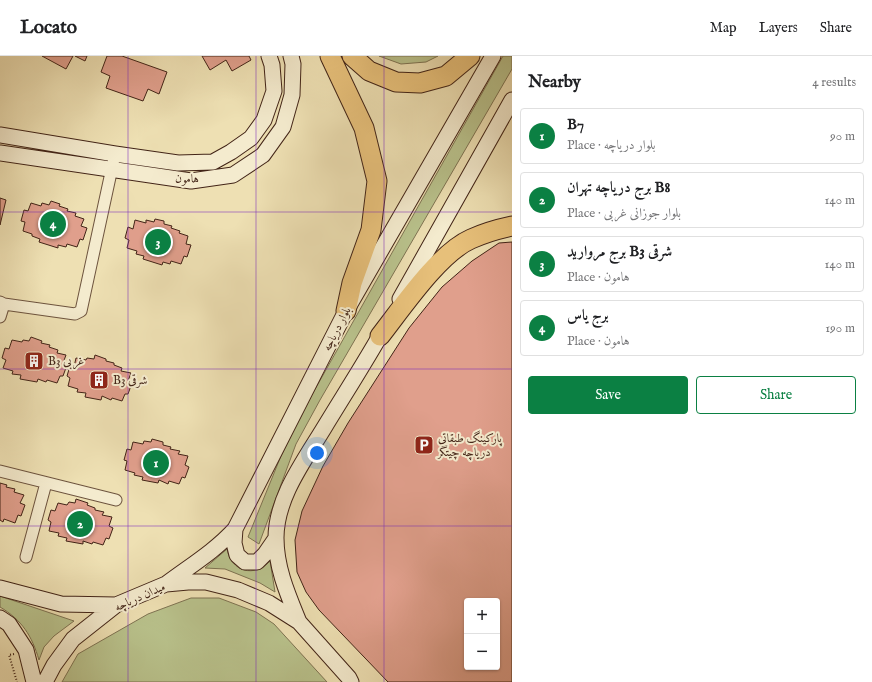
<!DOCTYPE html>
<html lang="en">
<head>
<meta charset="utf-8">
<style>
  :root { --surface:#fff; --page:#f6f6f6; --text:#202124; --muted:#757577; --line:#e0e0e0; --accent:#0b8043 }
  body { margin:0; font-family:"IM FELL English",Amiri,serif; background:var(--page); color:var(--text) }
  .controls { position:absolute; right:12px; bottom:12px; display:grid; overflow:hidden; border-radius:4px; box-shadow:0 1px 3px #0004 }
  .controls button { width:36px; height:36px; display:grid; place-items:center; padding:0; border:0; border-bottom:1px solid var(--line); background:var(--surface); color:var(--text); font:20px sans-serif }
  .you { position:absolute; left:317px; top:397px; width:14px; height:14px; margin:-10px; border:3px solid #fff; border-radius:50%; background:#1a73e8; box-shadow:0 0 0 6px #1a73e833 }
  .badge { display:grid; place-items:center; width:26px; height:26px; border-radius:50%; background:var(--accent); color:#fff; font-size:13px; font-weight:700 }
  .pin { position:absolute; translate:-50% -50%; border:2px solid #fff; box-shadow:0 1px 4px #0006 }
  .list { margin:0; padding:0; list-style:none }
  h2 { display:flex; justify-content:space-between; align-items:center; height:52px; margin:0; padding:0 16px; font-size:17px }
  h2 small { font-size:13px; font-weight:400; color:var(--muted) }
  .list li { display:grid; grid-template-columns:26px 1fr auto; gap:12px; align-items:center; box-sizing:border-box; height:56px; margin:0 8px 8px; padding:0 8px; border:1px solid var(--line); border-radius:4px }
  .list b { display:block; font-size:15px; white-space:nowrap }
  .list p { margin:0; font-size:13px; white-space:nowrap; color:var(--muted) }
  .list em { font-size:13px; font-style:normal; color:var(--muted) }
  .actions { display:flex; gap:8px; padding:12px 16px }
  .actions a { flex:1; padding:9px 0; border:1px solid var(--accent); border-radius:4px; text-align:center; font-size:14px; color:var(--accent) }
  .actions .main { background:var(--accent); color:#fff }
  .map { position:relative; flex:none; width:512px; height:626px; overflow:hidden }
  header { display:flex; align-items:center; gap:24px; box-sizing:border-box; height:56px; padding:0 20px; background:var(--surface); border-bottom:1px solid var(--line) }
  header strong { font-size:19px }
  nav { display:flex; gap:22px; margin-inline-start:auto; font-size:14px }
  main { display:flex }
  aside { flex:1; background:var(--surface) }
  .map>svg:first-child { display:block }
  .green { fill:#b9c28c; stroke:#7e7352 }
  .building { fill:#e09f8c; stroke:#422417; fill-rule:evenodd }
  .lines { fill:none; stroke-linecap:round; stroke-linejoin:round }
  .street-casing { stroke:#6d533e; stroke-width:13 }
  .secondary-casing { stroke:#422417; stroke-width:17 }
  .highway-casing { stroke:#422417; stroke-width:21 }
  .path { stroke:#422417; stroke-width:2; stroke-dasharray:1 2; stroke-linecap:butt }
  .street { stroke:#f4ebce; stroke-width:11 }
  .secondary { stroke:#f4ebce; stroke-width:15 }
  .highway { stroke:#e7c07a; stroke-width:19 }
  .grid { fill:none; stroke:#7b2cbf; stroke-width:1; stroke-opacity:0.55 }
  .labels { text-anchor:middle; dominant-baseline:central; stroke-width:4; stroke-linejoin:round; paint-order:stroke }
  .street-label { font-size:12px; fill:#422417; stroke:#f4ebce }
  .poi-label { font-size:12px; fill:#422417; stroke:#f4ebce; text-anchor:start }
</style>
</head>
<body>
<header>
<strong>Locato</strong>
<nav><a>Map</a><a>Layers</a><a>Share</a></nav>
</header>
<main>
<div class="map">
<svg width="512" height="626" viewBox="0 0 512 626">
  <rect width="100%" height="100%" fill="#eee0b3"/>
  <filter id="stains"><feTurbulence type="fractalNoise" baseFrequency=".005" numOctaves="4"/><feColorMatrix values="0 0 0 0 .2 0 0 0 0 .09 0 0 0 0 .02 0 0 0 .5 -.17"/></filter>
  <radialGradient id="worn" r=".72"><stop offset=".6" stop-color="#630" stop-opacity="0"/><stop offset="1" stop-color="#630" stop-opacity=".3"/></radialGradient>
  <path class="green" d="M379,0H438L426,6L401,8Z
    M503,0H512V13L320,344L296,388L259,488L248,481L281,400L305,351Z
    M227,493C231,516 255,522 270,505L275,536L260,527L225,513L205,512Z
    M0,540L74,565L54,580L44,591L39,604C32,580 22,564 0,551Z
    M191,542H219L256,556L274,568L327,626H62L78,598L148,558Z"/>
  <path class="building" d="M42,0H73L66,13Z
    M75,0H87L85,5Z
    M107,0H122L167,16L159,38L148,33L143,45L106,32L110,20L101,16Z
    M202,0H249L251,4L232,15L226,4L210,14Z
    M0,142L6,144L0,169Z
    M51,145L60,148L59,150L68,153L67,155L76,157L75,160L84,163L81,170L87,172L83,184L80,183L77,191L67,188L66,191L58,189V192L39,186L40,183L32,180V178L23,175L25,166L21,165L24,154L28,155L31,147L41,150L42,147L49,149Z
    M155,163L164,165V168L172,170L171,172L180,175L179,177L188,180L186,188L191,189L187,201L184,200L181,208L171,205L170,208L163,206L162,209L143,203L144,200L136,198L137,195L127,192L129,184L125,182L128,171L133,173L135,164L146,167V164L154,166Z
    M512,186V626H388L319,554L306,536L297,516L295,484L302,455L323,410L348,367L409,272L442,231L472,205L499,187ZM467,545H497V611H467Z
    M31,281L42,285L41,287L50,289L49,291L58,294L57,297L66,299L63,307L67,309L63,320H60L57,327L47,324L46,326L38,323L37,326L20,323L21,319L12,318L13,315L3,312L6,304L2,302L5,292L9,293L12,284L22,286L23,284L29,285Z
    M95,299L106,303V305L114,307V309L122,312L121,315L131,317L128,325L132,327L128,338H125L122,345L112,342L111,344L102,340L101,344L85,341L86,337L77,336L78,333L68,330L70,322L67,320L70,310L74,311L76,302L86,304L87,302L94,303Z
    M152,383L163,386V389L171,391L170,393L180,395L178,398L188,400L185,409L189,411L185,422L182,421L179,428L169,425L168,428L159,424L158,427L142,424L143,421L134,419L135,417L125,414L127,405L124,404L127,393L131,394L133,386L143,388L144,385L151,386Z
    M0,427L7,429L6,431L15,433L14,436L24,439L20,447L25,449L21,460L18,459L15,467L4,463L3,466L0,464Z
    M76,443L88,447L87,449L95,452V454L104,456L102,459L112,461L109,470L113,472L109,483L106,482L103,489L93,486L92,488L83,485V488L66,485L67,482L58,480L59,477L49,475L51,466L48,464L51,454L55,455L58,447L67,449L69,446L75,447Z"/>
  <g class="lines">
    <g class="street-casing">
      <path id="street" d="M0,246L4,248L75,258L81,255L115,98
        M0,261L4,248
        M0,415L116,444
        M26,501L46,427"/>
    </g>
    <g class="secondary-casing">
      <path id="secondary" d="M0,79L115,98L178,107L213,106L231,96L251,82L264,64L274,35L272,9L269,0
        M0,97L191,125L233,119L263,99L283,71L292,39L293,8L291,0
        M400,243L512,44
        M235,473L234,487L237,499L245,506H257L265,498L276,482
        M166,528C190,510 215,495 235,473L346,255L493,0
        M0,532L61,548L116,549
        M0,562L9,568L26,594L34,626
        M299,566C288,539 276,512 276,482C276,442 304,405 324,372C344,339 366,305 385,271
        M45,626L54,609L73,583L116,549L166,528L188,526H206L238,534L269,547L299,566L349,622L351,626"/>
    </g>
    <g class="highway-casing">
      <path id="highway" d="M330,0L364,72L377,125L371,174L352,227L346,255
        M352,0L369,15L396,26L420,27L446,20L470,0
        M380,280C402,252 439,197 471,183C484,177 498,173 512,170"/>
    </g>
    <path class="path" d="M14,598L9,599L17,626"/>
    <use href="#street" class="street"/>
    <use href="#secondary" class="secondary"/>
    <use href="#highway" class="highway"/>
  </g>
  <path class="grid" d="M128,0V626M256,0V626M384,0V626M0,156H512M0,313H512M0,470H512"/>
  <defs>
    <g id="building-square" transform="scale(1)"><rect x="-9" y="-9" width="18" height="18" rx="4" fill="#8f2418" stroke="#f4ebce"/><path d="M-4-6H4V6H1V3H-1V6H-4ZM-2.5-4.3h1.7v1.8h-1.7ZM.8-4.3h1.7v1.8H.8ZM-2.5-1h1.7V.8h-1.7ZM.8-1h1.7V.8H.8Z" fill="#fff"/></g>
    <g id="parking-square" transform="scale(1)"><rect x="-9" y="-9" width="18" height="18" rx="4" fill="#8f2418" stroke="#f4ebce"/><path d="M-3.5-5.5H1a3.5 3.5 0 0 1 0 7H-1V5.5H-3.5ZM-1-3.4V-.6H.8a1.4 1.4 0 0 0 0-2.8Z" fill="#fff"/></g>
  </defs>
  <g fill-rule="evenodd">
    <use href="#building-square" x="34" y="305"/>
    <use href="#building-square" x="99" y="324"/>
    <use href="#parking-square" x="424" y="389"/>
  </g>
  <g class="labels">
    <g class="street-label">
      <text transform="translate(187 123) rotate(1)">هامون</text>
      <text transform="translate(337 273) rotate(-63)">بلوار دریاچه</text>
      <text transform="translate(140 541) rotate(-24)">میدان دریاچه</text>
    </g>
    <g class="poi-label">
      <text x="48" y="305">B3 غربی</text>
      <text x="113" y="324">B3 شرقی</text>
      <text x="438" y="382">پارکینگ طبقاتی<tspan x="438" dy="14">دریاچه چیتگر</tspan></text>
    </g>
  </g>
  <rect width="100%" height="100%" filter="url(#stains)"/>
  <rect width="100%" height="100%" fill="url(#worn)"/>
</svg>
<div class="controls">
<button>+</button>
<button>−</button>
</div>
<div class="you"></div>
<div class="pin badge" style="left:156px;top:407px">1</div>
<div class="pin badge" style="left:80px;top:468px">2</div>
<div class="pin badge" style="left:158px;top:186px">3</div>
<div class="pin badge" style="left:53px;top:168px">4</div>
</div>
<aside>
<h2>Nearby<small>4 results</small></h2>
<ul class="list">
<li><span class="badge">1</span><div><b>B7</b><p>Place · بلوار دریاچه</p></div><em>90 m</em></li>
<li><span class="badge">2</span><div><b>برج دریاچه تهران B8</b><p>Place · بلوار جوزانی غربی</p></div><em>140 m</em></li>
<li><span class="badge">3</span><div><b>برج مروارید B3 شرقی</b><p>Place · هامون</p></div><em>140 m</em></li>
<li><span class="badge">4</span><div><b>برج یاس</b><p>Place · هامون</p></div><em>190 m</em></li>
</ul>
<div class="actions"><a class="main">Save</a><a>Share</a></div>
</aside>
</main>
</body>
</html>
